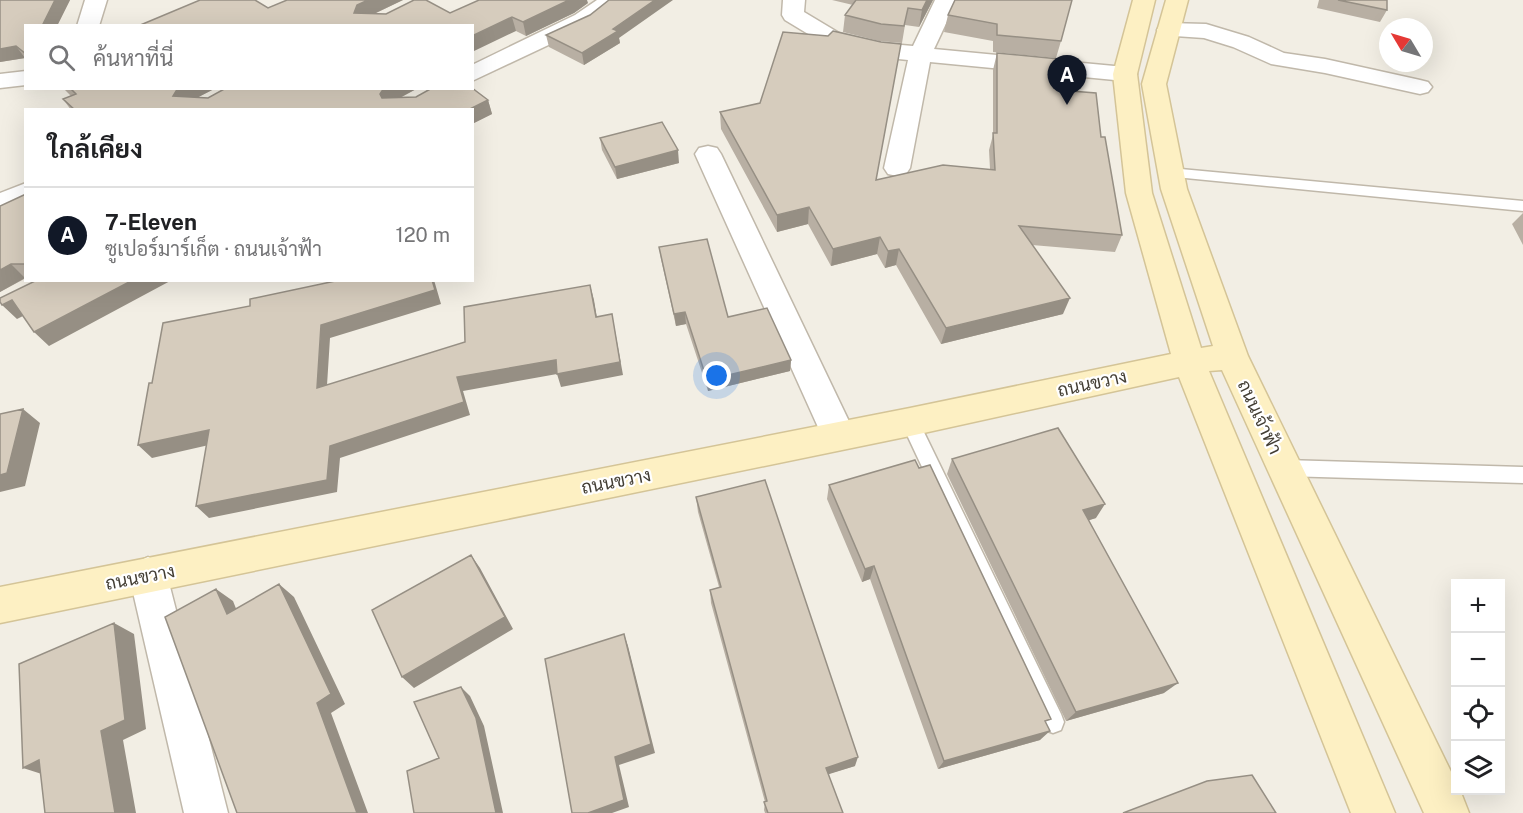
<!DOCTYPE html>
<html lang="th">
<head>
<meta charset="utf-8">
<style>
  :root { --surface:#fff; --page:#f2f2f2; --text:#202124; --muted:#757577; --line:#e0e0e0; --accent:#111827 }
  body { margin:0; font-family:"Public Sans",Sarabun,sans-serif; background:var(--page); color:var(--text) }
  .controls { position:absolute; right:18px; bottom:18px; display:grid; overflow:hidden; border-radius:0px; box-shadow:0 6px 24px #0002 }
  .controls button { width:54px; height:54px; display:grid; place-items:center; padding:0; border:0; border-bottom:2px solid var(--line); background:var(--surface); color:var(--text); font:30px sans-serif }
  .compass { position:absolute; left:1379px; top:18px; width:54px; height:54px; border-radius:50%; background:var(--surface); box-shadow:0 6px 24px #0002; rotate:308deg }
  .you { position:absolute; left:717px; top:376px; width:21px; height:21px; margin:-15px; border:4px solid #fff; border-radius:50%; background:#1a73e8; box-shadow:0 0 0 9px #1a73e833 }
  .badge { display:grid; place-items:center; width:39px; height:39px; border-radius:50%; background:var(--accent); color:#fff; font-size:20px; font-weight:700 }
  .pin { position:absolute; translate:-50% -50px; filter:drop-shadow(0 2px 3px #0008) }
  .pin::after { content:''; position:absolute; top:32px; width:21px; height:18px; background:inherit; clip-path:polygon(0 0,100% 0,50% 100%) }
  .list { margin:0; padding:0; list-style:none }
  h2 { display:flex; justify-content:space-between; align-items:center; height:78px; margin:0; padding:0 24px; font-size:26px }
  h2 small { font-size:20px; font-weight:400; color:var(--muted) }
  .list li { display:grid; grid-template-columns:39px 1fr auto; gap:18px; align-items:center; box-sizing:border-box; height:96px; padding:0 24px; border-top:2px solid var(--line) }
  .list b { display:block; font-size:22px; white-space:nowrap }
  .list p { margin:0; font-size:20px; white-space:nowrap; color:var(--muted) }
  .list em { font-size:20px; font-style:normal; color:var(--muted) }
  .icon { flex:none; width:33px; height:33px; fill:none; stroke:currentColor; stroke-width:2; stroke-linecap:round; stroke-linejoin:round }
  .map { position:relative; flex:none; width:1523px; height:813px; overflow:hidden }
  .search { position:absolute; background:var(--surface); box-shadow:0 6px 24px #0002; left:24px; top:24px; width:450px; height:66px; display:flex; align-items:center; gap:15px; box-sizing:border-box; padding:0 21px; border-radius:0px; color:var(--muted); font-size:22px }
  .panel { position:absolute; background:var(--surface); box-shadow:0 6px 24px #0002; left:24px; top:108px; width:450px; height:174px; border-radius:0px }
  .map>svg:first-child { display:block }
  .lines { fill:none; stroke-linecap:round; stroke-linejoin:round }
  .service-casing { stroke:#c0b8aa; stroke-width:3 }
  .minor-casing { stroke:#c0b8aa; stroke-width:3 }
  .secondary-casing { stroke:#d4c497; stroke-width:3 }
  .service { fill:#fff; fill-rule:evenodd }
  .minor { fill:#fff; fill-rule:evenodd }
  .secondary { fill:#fdf0c3; fill-rule:evenodd }
  .wall { fill:#b8afa3 }
  .shaded-wall { fill:#968f84 }
  .building { fill:#d6ccbd; stroke:#968f84; stroke-width:1.5 }
  .labels { text-anchor:middle; dominant-baseline:central; stroke-width:4.5; stroke-linejoin:round; paint-order:stroke }
  .street-label { font-size:18px; fill:#433e34; stroke:#fff }
</style>
</head>
<body>
<div class="map">
<svg width="1523" height="813" viewBox="0 0 1523 813">
  <rect width="100%" height="100%" fill="#f2eee4"/>
  <g class="lines">
    <g class="service-casing">
      <path id="service" d="M1170,168L1523,201V211L1165,176L1163,173Z
        M910,415L916,417L919,422L1061,714L1064,722L1061,730L1053,733L1045,730L901,422L904,417Z
        M1285,460L1523,467V483L1285,476L1278,474L1276,468L1278,462Z"/>
    </g>
    <g class="minor-casing">
      <path id="minor" d="M85,0H107L99,26H77Z
        M597,0H622L591,25L472,81V65L575,15Z
        M783,0H805L804,12L839,33L879,43L913,46L935,0H957L934,49L1125,67L1133,69L1137,74L1133,79L1125,81L930,62L910,168L906,174L897,176L888,174L884,168L908,60L879,57L823,43L785,20L782,15Z
        M1168,23L1206,24L1249,37L1284,53L1325,59L1420,80L1428,82L1432,87L1428,92L1420,94L1325,73L1271,64L1233,47L1204,38L1160,35L1157,30L1160,25Z
        M26,71V85L0,88V74Z
        M708,146L717,148L721,154L856,436L851,446L839,450L827,446L822,436L695,154L699,148Z
        M26,183V203L0,213V193Z
        M148,557L161,563L167,575L228,813H184L129,575L135,563Z"/>
    </g>
    <g class="secondary-casing">
      <path id="secondary" d="M1133,0H1155L1137,74L1152,193L1201,348L1213,346L1161,189L1142,84L1166,0H1188L1166,84L1187,189L1248,356L1456,782V790H1460L1469,813H1424L1222,370L1209,371L1395,813H1351L1179,377L910,436L0,623V587L910,408L1171,354L1126,193L1113,74Z"/>
    </g>
    <use href="#service" class="service"/>
    <use href="#minor" class="minor"/>
    <use href="#secondary" class="secondary"/>
  </g>
  <path class="wall" d="M0,0H70L57,26H26L25,58L0,62Z
    M403,0L374,14L450,13L588,3L574,13L526,36L516,31L268,8Z
    M832,0H933L919,27L905,25L902,43L879,41L843,32L845,15L853,5Z
    M955,0L1061,41L1056,58L993,52V41L944,32L948,15Z
    M1319,0H1387V10L1380,22L1317,8Z
    M546,35L619,38L620,43L584,65L549,47Z
    M881,42L901,44L876,180L990,169L989,150L993,135V70L997,53L1071,91L1101,137L1122,235L1115,252L1032,245L1063,314L941,344L896,265L885,268L877,254L831,266L808,224L777,232L721,129L720,112L760,103Z
    M63,88H216L198,97L208,98L226,88H418L400,98L416,97L432,88H472L488,100L492,114L472,124V110H71L63,99L71,96Z
    M600,138L679,163L617,179L602,150Z
    M26,194V278L0,292V206Z
    M1523,213V245L1512,224Z
    M659,247L728,317L791,360L790,371L708,391L686,324L676,326L661,259Z
    M952,459L1096,518L1089,520L1164,693L1066,721L947,474Z
    M829,485L1046,724L1040,740L938,769L870,579L862,582L827,499Z
    M696,497L855,766L828,774L843,813H765L764,810L765,802L711,603L710,590L719,587L698,512Z"/>
  <path class="shaded-wall" d="M55,0H70L57,26H42Z
    M368,0H403L363,19L354,13L357,5Z
    M569,0H587L588,3L574,13L526,36L523,22Z
    M655,0H673L619,38L620,43L584,65L582,53L613,29Z
    M927,0H933L919,27L922,10Z
    M512,17L516,31L472,52V36Z
    M16,46L25,58L0,62V49Z
    M216,88L187,103L173,96L178,89Z
    M418,88L390,103L386,109L380,94L384,89Z
    M488,100L492,114L472,124V110H468Z
    M678,150L679,163L617,179L615,167Z
    M809,207L808,224L777,232V215Z
    M880,237L877,254L831,266L833,249Z
    M899,249L896,265L885,268L888,251Z
    M11,264L25,278L0,292V270Z
    M133,280H172L49,346L34,332Z
    M432,280H434L441,304L330,338L326,401L317,388L321,325Z
    M590,285L594,300L599,330L596,317Z
    M1070,298L1063,314L941,344L946,328Z
    M12,300L27,314L17,319L2,305Z
    M685,312L686,324L676,326L674,314Z
    M612,314L623,375L561,387L557,374L463,391L470,415L340,458L337,492L209,518L196,506L330,446L457,377Z
    M791,360L790,371L708,391L707,380Z
    M23,409L40,423L25,486L0,492V475Z
    M209,430L222,442L152,458L138,445Z
    M1105,504L1096,518L1074,525L1083,510Z
    M471,555L480,568L513,629L414,688L402,677Z
    M874,566L870,579L862,582L865,569Z
    M279,584L294,597L345,704L331,713L368,813H357L317,703Z
    M216,589L233,601L243,626L227,614Z
    M114,623L134,634L146,729L123,740L136,813H115L101,731Z
    M624,634L628,646L655,753L619,765L629,807L612,813H588Z
    M1178,683L1164,693L1066,721L1076,712Z
    M461,687L470,696L484,726L503,813H496Z
    M1050,731L1040,740L938,769L944,761Z
    M858,757L855,766L823,776L826,768Z
    M39,760L48,776L23,768Z"/>
  <path class="building" d="M0,0H55L42,26H26V54L16,46L0,49Z
    M200,0H255L268,8L287,0H368L357,5L354,13L386,14L414,0H426L450,13L479,0H569L523,22L512,17L472,36V26H138Z
    M609,0H655L613,29L618,31L582,53L546,35L590,15Z
    M856,0H927L922,10L908,8L904,26L881,24L845,15Z
    M955,0H1072L1061,41L997,35V24L948,15Z
    M1338,0H1387V10Z
    M833,31L881,42L901,44L876,180L943,165L995,170L993,133H997V53L1069,60L1071,91L1096,93L1101,137H1105L1122,235L1019,226L1070,298L946,328L899,249L888,251L880,237L833,249L809,207L777,215L720,112L760,103L783,32L828,36Z
    M70,88H178L173,96L208,98L226,88H384L380,94L382,98L416,97L432,88H472L488,100L468,110H75L63,99L76,94Z
    M662,122L678,150L615,167L600,138Z
    M26,194V264H11L0,270V206Z
    M707,239L728,317L767,308L791,360L707,380L685,312L674,314L659,247Z
    M37,280H133L34,332L12,300L2,305L0,302V298Z
    M340,280H432L435,290L321,325L317,388L465,342L464,307L590,285L596,317L612,314L620,362L557,374L556,360L457,377L464,402L330,446L327,480L196,506L209,430L138,445L149,383H152L163,323L250,306V299Z
    M23,409L7,473L0,475V414Z
    M1058,428L1105,504L1083,510L1178,683L1076,712L952,459Z
    M915,460L919,468L930,465L1051,719L1045,721L1050,731L944,761L874,566L865,569L829,485Z
    M765,480L858,757L826,768L843,813H768L764,802L767,801L710,590L721,587L696,497Z
    M471,555L505,617L402,677L372,610Z
    M279,584L331,694L317,703L357,813H237L165,617L216,589L227,614Z
    M114,623L125,720L101,731L115,813H45L39,760L23,768L19,664Z
    M624,634L651,744L615,757L624,800L588,813H572L545,659Z
    M461,687L476,718L496,813H414L407,771L439,758L414,702Z
    M1252,775L1276,813H1123L1207,781Z"/>
  <g class="labels">
    <g class="street-label">
      <text transform="translate(1092 383) rotate(-12)">ถนนขวาง</text>
      <text transform="translate(1260 417) rotate(65)">ถนนเจ้าฟ้า</text>
      <text transform="translate(616 481) rotate(-11)">ถนนขวาง</text>
      <text transform="translate(140 577) rotate(-11)">ถนนขวาง</text>
    </g>
  </g>
</svg>
<div class="controls">
<button>+</button>
<button>−</button>
<button><svg class="icon" aria-label="locate" viewBox="0 0 24 24"><circle cx="12" cy="12" r="6"/><path d="M12 2v4M12 18v4M2 12h4M18 12h4"/></svg></button>
<button><svg class="icon" aria-label="layers" viewBox="0 0 24 24"><path d="M12 4l9 5-9 5-9-5zM3 14l9 5 9-5"/></svg></button>
</div>
<svg class="compass" viewBox="-18 -18 36 36"><path d="M0-13l5 13h-10z" fill="#e53935"/><path d="M0 13l5-13h-10z" fill="#757577"/></svg>
<div class="you"></div>
<div class="pin badge" style="left:1067px;top:105px">A</div>
<div class="search"><svg class="icon" aria-label="search" viewBox="0 0 24 24"><circle cx="10" cy="10" r="6"/><path d="M15 15l6 6"/></svg>ค้นหาที่นี่</div>
<section class="panel">
<h2>ใกล้เคียง<small></small></h2>
<ul class="list">
<li><span class="badge">A</span><div><b>7-Eleven</b><p>ซูเปอร์มาร์เก็ต · ถนนเจ้าฟ้า</p></div><em>120 m</em></li>
</ul>
</section>
</div>
</body>
</html>
